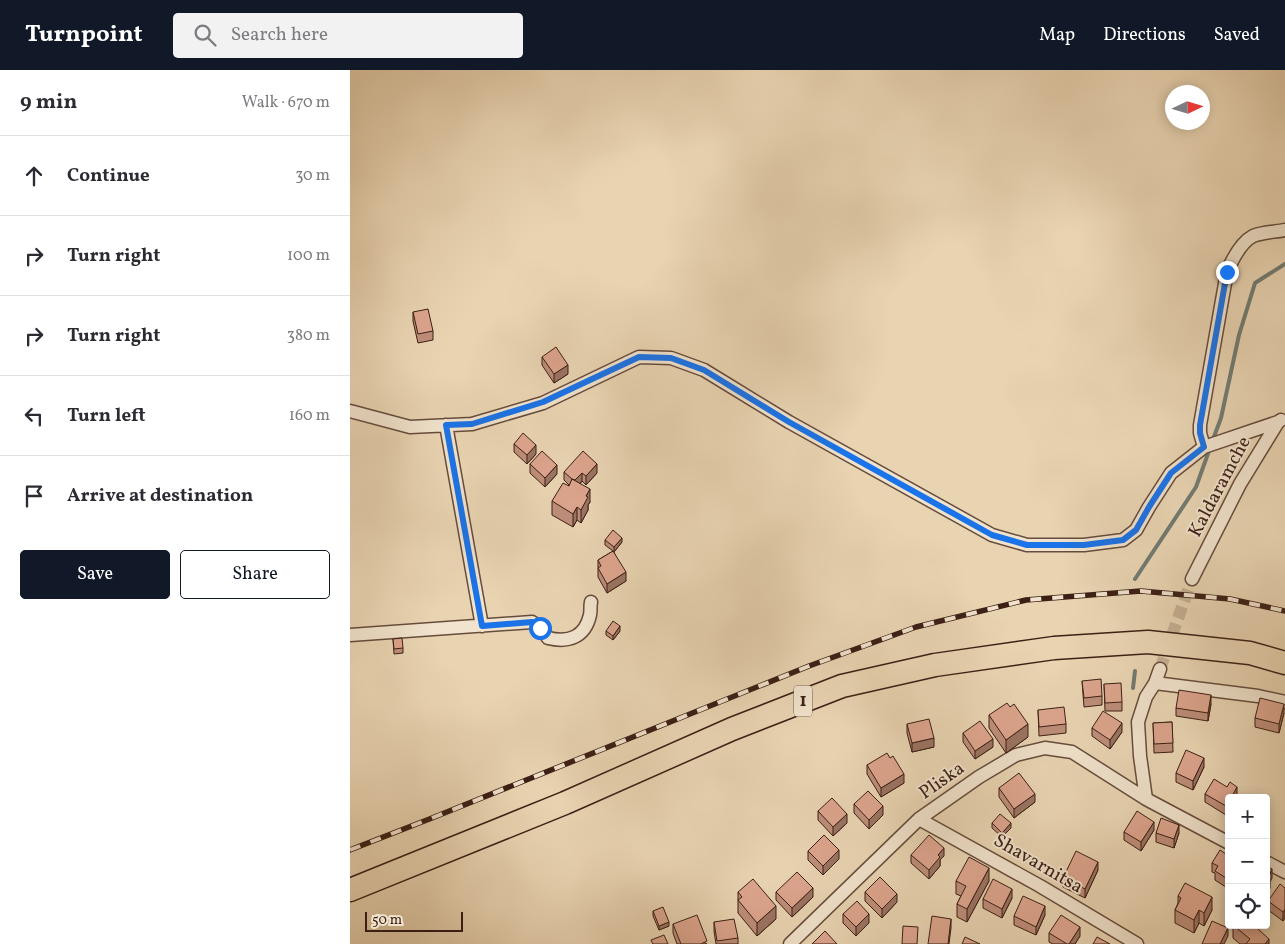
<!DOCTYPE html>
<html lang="en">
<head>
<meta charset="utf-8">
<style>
  :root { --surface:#fff; --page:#f2f2f3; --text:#2b2b33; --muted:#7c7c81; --line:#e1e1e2; --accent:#111827 }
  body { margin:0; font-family:Vollkorn,serif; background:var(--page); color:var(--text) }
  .controls { position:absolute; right:15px; bottom:15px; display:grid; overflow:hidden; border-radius:5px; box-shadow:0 2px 12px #0003 }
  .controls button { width:45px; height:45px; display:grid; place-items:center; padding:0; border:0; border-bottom:1px solid var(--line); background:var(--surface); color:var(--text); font:25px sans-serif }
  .compass { position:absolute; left:815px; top:15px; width:45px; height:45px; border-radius:50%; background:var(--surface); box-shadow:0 2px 12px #0003; rotate:86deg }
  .scale { position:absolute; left:15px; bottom:12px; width:98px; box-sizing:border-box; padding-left:5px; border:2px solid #3b1f15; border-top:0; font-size:14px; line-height:18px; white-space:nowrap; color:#3b1f15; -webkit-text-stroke:4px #f1e3cd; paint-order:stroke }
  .stop { position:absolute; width:15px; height:15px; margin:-11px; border:4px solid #1a73e8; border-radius:50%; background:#fff }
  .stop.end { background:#1a73e8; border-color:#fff; box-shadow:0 1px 5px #0008 }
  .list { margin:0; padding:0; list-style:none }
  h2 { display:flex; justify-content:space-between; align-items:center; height:65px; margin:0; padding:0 20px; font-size:21px }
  h2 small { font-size:16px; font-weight:400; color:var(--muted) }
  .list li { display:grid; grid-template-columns:32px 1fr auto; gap:15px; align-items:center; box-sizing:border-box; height:80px; padding:0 20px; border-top:1px solid var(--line) }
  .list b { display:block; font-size:19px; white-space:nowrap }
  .list em { font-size:16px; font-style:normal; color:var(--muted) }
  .actions { display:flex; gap:10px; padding:15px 20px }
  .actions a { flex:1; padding:11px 0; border:1px solid var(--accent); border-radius:5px; text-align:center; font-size:18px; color:var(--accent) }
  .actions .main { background:var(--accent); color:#fff }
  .icon { flex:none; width:28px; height:28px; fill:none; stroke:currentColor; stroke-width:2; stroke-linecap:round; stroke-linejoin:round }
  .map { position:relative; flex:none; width:935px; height:874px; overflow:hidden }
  header { display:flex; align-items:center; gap:30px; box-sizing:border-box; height:70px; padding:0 25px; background:var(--accent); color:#fff }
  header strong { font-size:24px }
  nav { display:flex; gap:28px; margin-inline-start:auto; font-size:18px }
  .search { width:350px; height:45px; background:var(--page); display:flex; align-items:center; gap:12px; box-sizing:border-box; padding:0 18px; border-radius:5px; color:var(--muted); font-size:19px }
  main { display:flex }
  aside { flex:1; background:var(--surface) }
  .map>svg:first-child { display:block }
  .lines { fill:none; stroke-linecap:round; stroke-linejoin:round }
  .stream { stroke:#727b71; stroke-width:4 }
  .street-tunnel { stroke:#c6b093; stroke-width:12; stroke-dasharray:12 6; stroke-linecap:butt }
  .street-casing { stroke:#664c3c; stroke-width:15 }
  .highway-casing { stroke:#3b1f15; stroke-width:25 }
  .street { stroke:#f1e3cd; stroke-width:12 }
  .highway { stroke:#e9d4b2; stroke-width:22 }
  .rail-casing { stroke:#3b1f15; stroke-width:5.5 }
  .rail { stroke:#f1e3cd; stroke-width:4; stroke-dasharray:11; stroke-linecap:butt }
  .wall { fill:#be8e7a; stroke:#3b1f15 }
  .shaded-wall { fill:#9b7463; stroke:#3b1f15 }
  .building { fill:#dda58e; stroke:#3b1f15 }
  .route { stroke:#1a73e8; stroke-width:6 }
  .labels { text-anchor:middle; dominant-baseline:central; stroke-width:4; stroke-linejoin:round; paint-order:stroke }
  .shield { fill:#f1e3cd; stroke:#725a4c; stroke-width:1 }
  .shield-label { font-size:18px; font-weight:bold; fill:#3b1f15 }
  .street-label { font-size:19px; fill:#3b1f15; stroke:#f1e3cd }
</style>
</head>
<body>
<header>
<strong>Turnpoint</strong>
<div class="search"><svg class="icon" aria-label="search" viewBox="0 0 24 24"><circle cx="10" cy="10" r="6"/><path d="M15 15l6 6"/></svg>Search here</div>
<nav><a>Map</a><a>Directions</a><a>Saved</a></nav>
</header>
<main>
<aside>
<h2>9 min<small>Walk · 670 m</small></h2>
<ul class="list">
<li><svg class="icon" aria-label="ahead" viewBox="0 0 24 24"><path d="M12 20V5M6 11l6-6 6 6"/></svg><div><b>Continue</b></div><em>30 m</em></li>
<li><svg class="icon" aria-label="right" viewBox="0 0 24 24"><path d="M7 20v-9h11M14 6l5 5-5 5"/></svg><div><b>Turn right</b></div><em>100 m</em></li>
<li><svg class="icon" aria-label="right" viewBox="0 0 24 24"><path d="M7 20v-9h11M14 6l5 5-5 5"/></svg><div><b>Turn right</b></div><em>380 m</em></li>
<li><svg class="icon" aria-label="left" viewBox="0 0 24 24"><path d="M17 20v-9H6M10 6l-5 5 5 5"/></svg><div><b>Turn left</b></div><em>160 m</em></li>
<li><svg class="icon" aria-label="arrive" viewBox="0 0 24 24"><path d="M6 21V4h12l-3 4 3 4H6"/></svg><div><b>Arrive at destination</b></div></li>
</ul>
<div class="actions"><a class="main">Save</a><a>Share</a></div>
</aside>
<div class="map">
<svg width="935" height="874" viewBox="0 0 935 874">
  <rect width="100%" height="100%" fill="#e9d4b2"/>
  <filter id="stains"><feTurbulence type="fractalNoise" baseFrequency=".004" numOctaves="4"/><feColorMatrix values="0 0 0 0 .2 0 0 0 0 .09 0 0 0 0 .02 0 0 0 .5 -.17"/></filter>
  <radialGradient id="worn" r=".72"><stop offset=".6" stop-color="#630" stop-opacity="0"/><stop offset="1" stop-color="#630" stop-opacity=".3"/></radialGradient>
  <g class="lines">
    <path class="stream" d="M862,372L871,348L889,265L905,213L935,194
      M785,509L846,417L860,378
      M783,618L785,601"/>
    <path class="street-tunnel" d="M810,599L842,509"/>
    <g class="street-casing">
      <path id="street" d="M0,341L60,357L122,354L193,333L289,287L321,288L354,300L439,352L642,465L677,475H734L773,470L786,460L799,437L821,403L854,377L928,352
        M96,355L132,556
        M854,377L850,363V355L877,202C882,190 890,173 903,166C912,162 925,162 935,160
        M842,509L890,414L928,352L931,350
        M0,565L182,552L191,558L198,568C219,573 235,567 240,545C241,541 240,536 241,532
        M805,613L908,626L935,632
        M796,729L790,686L788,652L796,627L805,613L810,599
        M569,749L690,816L787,874
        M916,792L935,802
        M440,874L569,749L629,707L666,685L695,678L722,682L796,729L879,773"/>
    </g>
    <g class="highway-casing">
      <path id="highway" d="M0,820L215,733L382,659L492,616L585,595L704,578L798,572L900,583L935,593"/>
    </g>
    <use href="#street" class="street"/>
    <use href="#highway" class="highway"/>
    <g class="rail-casing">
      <path id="rail" d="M0,780L82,748L459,596L566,557L676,530L791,521L880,529L935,541"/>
    </g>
    <use href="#rail" class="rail"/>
  </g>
  <path class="wall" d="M63,242L83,261V270L68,273L63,251Z
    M192,287L218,304L204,313L192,295Z
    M164,374L186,384L177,394L164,382Z
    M180,394L207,404L195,417L180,403Z
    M214,402L247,403L236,415L232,411L230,414L240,432L238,435V440L231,453L227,450L223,457L202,445V431L219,415L214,410Z
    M255,470L272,472L264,482L276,511L257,523L248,507V490L263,481L255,475Z
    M256,561H270L263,570L256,565Z
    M43,569L53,578V583L44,584Z
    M732,611L752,626V635L734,637Z
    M754,614L772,632V641H755Z
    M861,634L858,651L826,646V638Z
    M688,640L716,654V663L689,666Z
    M934,643L929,663L905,657V648Z
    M639,645L678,667L656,683L639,658Z
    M822,652L823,682L804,683L803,653Z
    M557,654L584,677L562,682L557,663Z
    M742,658L772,662L760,679L742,666Z
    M613,663L643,677L625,689L613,672Z
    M540,688L554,713L531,727L517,704V695Z
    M854,697L843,720L826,712V703Z
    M649,718L685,732L664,748L649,727Z
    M855,724L887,726L876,745L855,732Z
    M504,734L533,745L519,759L504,743Z
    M468,741L497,753L483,766L468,750Z
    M642,753L661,758L652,767L642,758Z
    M804,760L791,781L774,770V762Z
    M806,763H829L824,778L806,772Z
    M458,781L489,789L473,805L458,790Z
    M561,785L594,786L590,790V796L579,809L561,793Z
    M879,786V819L865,810V803L862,802V793Z
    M748,800L735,828L713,817V808Z
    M606,811H639L617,852L607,847V834L611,826L606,824Z
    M935,818L933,851L918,840V831Z
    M388,822L426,849L407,866L388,843Z
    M426,822L463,827L442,847L426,830Z
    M515,822L547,832L532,848L515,831Z
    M828,826L862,840L854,856L849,853L844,863L825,853V840L828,833Z
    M662,828L652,848L633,838V829Z
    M303,841L319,856L309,860L303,846Z
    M493,844L519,853L506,866L493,853Z
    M695,845L686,865L664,855V846Z
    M364,852L388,868V874H366L364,861Z
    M323,854L357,874H327L323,863Z
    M883,855L910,861L919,874H890L883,868Z
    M699,863L730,866L725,874H703L699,872Z"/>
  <path class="shaded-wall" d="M218,295V304L204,313V304Z
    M186,375V384L177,394V385Z
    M247,394V403L236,415V406Z
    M207,395V404L195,417V408Z
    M232,403V411L224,420V411Z
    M240,419V432L238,435V440L231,453V440L236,426Z
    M227,437V450L223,457V444Z
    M272,468V472L264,482V477Z
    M276,502V511L257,523V514Z
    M270,556V561L263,570V566Z
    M861,625V634L858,651V643Z
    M934,634V643L929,663V654Z
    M772,653V662L760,679V670Z
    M678,654V667L656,683V670Z
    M584,668V677L562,682V673Z
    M643,669V677L625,689V681Z
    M854,688V697L843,720V711Z
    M554,704V713L531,727V718Z
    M887,717V726L886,728H881Z
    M685,724V732L664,748V739Z
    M879,731V740L876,745V736Z
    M533,736V745L519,759V750Z
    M497,744V753L483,766V757Z
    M804,752V760L791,781V772Z
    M661,753V758L652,767V763Z
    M829,755V763L824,778V769Z
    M594,778V786L590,790V796L579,809V800L588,785Z
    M489,780V789L473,805V796Z
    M748,792V800L735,828V819Z
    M639,798V811L617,852V839Z
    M922,799V808L920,812V818L916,825V816L918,808Z
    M463,818V827L442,847V838Z
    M662,819V828L652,848V839Z
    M547,824V832L532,848V839Z
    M862,827V840L854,856V843Z
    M426,836V849L407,866V853Z
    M695,836V845L686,865V857Z
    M935,839V848L933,851V842Z
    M849,840V853L844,863V850Z
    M519,844V853L506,866V857Z
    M601,849V858L599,874H598Z
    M319,852V856L309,860V856Z
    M730,857V866L725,874H719Z
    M878,858V866L874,874H870Z
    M919,869V874H915Z"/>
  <path class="building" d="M78,239L83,261L68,264L63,242Z
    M206,277L218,295L204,304L192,287Z
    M173,363L186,375L177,385L164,374Z
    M192,381L207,395L195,408L180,394Z
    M233,381L247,394L236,406L232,403L225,410L222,409L214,402Z
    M222,409L240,419L236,426L238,427L231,440L227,437L223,444L202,431L213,413L219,416Z
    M263,460L272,468L264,477L255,470Z
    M263,481L276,502L257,514L248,498L251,496L248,490Z
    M263,551L270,556L263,566L256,561Z
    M52,568L53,578L44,579L43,569Z
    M751,609L752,626L734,628L732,611Z
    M771,613L772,632L755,633L754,614Z
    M829,620L861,625L858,643L826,638Z
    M910,628L934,634L929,654L905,648Z
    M657,633L660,637L664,634L678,654L656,670L639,645Z
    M714,637L716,654L689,657L688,640Z
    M753,641L772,653L760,670L742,658Z
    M579,649L584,668L562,673L557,654Z
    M630,651L643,669L625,681L613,663Z
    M822,652L823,673L804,674L803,653Z
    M836,680L854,688L843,711L826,703Z
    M537,683L540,688L543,686L554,704L531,718L517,695Z
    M669,703L685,724L664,739L649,718Z
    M864,709L877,717L880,712L887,717L881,728H879V731L876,736L855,724Z
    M518,721L533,736L519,750L504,734Z
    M482,728L497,744L483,757L468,741Z
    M787,741L804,752L791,772L774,762Z
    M650,744L661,753L652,763L642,753Z
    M811,748L829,755L824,769L806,763Z
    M474,765L489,780L473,796L458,781Z
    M579,765L594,778L588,785L590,787L579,800L561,785Z
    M870,780L879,786V810L865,801L868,796L862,793Z
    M726,781L748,792L735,819L713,808Z
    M619,787L639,798L617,839L607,834L616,816L606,811Z
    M916,796L922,799L918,808L920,809L916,816Z
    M447,802L463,818L442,838L426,822Z
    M530,807L547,824L532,839L515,822Z
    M403,809L426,836L407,853L388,830L392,827L388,822Z
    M643,809L662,819L652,839L633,829Z
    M835,813L862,827L854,843L849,840L844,850L825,840L831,828L828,826Z
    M930,814L935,818V839L933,842L918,831Z
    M673,826L695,836L686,857L664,846Z
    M507,831L519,844L506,857L493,844Z
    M313,837L319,852L309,856L303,841Z
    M347,845L357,871L351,874H331L323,854Z
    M711,845L730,857L719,874H717L699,863Z
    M582,846L601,849L598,874H578Z
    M384,849L388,868L367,871L364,852Z
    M862,851L878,858L870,874H852Z
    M883,855H910L907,858L919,869L915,874H896L900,869Z
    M553,856L568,857L567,874H552Z
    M475,861L487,874H462Z
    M314,865L318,874H303L301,870Z
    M615,867L630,874H612Z
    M747,867L760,874H743Z"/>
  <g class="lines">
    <path class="route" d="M190,558L182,552L132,556L96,355L122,354L193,332L289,287L321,288L354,300L439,352L642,465L677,475H734L773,470L786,460L799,437L821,403L854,377L850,363V355L877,202"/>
  </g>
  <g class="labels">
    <rect class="shield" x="444" y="615.5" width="18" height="31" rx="4"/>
    <g class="shield-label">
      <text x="453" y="631">1</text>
    </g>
    <g class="street-label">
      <text transform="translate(870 417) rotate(-62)">Kaldaramche</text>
      <text transform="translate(592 711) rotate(-35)">Pliska</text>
      <text transform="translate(688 794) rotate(30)">Shavarnitsa</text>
    </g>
  </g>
  <rect width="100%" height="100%" filter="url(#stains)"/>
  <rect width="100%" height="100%" fill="url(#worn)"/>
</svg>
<div class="controls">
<button>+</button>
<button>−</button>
<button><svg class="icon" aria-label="locate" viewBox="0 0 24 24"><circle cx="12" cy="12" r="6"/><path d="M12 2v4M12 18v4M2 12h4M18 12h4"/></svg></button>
</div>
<svg class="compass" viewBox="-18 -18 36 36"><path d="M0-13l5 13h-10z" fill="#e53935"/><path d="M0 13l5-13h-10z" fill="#7c7c81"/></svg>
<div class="scale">50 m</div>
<div class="stop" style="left:190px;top:558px"></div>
<div class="stop end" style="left:877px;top:202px"></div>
</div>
</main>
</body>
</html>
